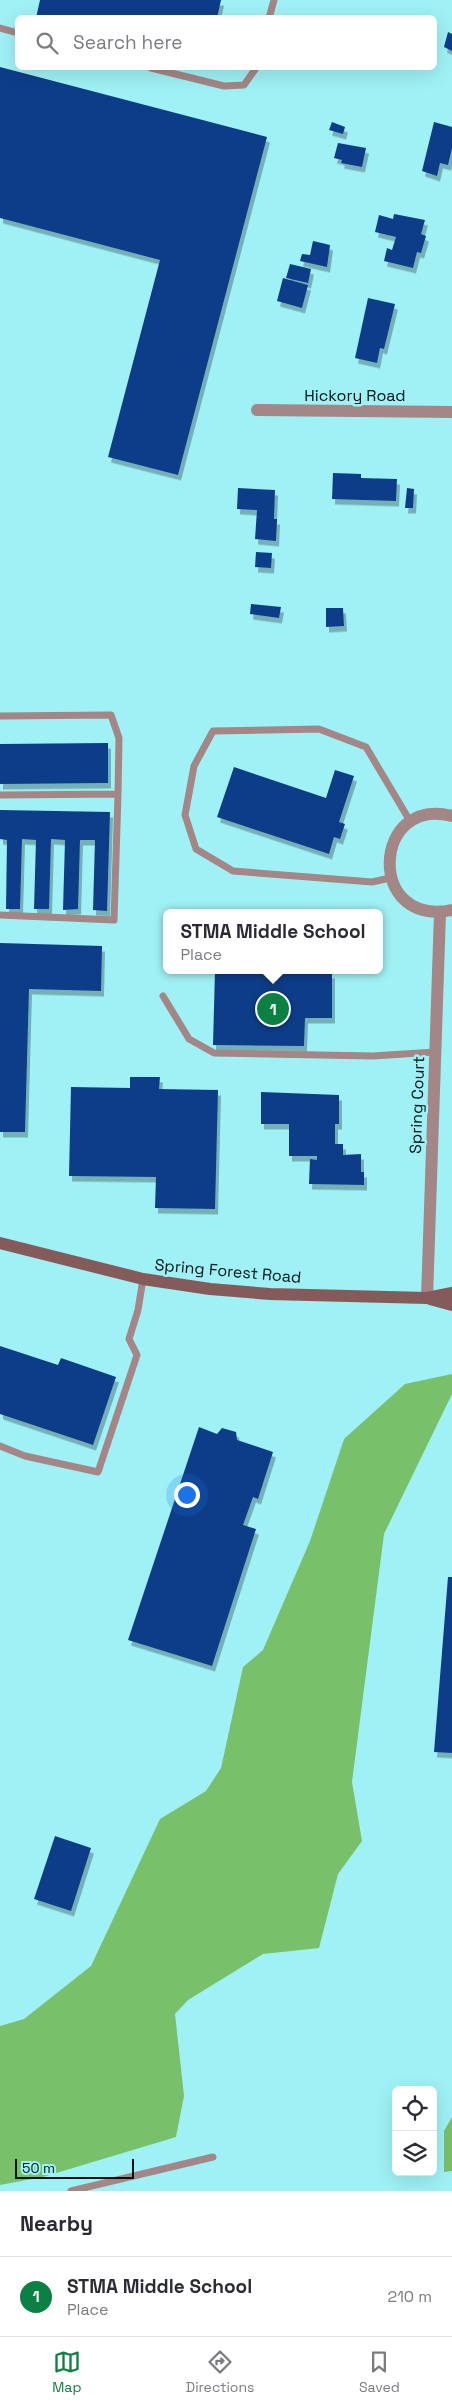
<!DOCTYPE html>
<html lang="en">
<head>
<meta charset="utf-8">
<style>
  :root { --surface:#fff; --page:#f7f7f7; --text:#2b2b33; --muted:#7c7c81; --line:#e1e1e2; --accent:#0b8043 }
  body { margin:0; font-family:"Space Grotesk",sans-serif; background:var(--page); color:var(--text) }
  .controls { position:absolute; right:15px; bottom:15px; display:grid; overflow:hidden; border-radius:8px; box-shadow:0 5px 20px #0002 }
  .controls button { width:45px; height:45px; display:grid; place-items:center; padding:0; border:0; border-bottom:1px solid var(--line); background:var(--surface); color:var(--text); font:25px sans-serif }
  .scale { position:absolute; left:15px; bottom:12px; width:119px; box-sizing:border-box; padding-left:5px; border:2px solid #001213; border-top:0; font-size:14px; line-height:18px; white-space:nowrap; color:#001213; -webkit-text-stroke:4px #9ff1f5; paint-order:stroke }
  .you { position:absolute; left:186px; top:1494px; width:18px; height:18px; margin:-12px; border:4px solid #fff; border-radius:50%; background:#1a73e8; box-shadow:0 0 0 8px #1a73e833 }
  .badge { display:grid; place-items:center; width:32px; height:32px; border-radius:50%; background:var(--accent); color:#fff; font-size:16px; font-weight:700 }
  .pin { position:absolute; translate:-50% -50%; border:2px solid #fff; box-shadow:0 1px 5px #0006 }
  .popup { position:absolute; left:163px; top:909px; width:220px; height:65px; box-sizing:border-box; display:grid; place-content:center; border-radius:8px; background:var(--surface); filter:drop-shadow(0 1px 4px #0005); font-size:16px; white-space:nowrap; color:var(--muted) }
  .popup b { font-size:19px; color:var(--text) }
  .popup::after { content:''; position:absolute; left:50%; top:100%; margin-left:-10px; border:10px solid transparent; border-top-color:var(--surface) }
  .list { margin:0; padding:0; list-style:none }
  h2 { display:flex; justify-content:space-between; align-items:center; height:65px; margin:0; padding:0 20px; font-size:21px }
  h2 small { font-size:16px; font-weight:400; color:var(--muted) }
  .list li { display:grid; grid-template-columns:32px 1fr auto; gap:15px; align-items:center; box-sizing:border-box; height:80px; padding:0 20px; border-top:1px solid var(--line) }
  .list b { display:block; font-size:19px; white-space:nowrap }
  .list p { margin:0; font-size:16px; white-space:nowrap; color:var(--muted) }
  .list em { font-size:16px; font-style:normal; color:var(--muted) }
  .icon { flex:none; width:28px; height:28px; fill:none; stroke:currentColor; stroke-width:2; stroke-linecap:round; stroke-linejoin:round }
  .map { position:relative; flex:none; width:452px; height:2191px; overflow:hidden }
  .search { position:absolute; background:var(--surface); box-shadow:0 5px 20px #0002; left:15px; right:15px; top:15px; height:55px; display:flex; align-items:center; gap:12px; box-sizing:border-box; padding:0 18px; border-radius:8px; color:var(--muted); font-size:19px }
  .sheet { height:145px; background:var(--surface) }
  nav { display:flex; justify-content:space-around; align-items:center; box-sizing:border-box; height:70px; border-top:1px solid var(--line); background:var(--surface); font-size:14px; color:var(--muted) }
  nav a { display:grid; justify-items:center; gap:2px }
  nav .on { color:var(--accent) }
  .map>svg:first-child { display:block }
  .forest { fill:#79c06a }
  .building { fill:#0c3c89; filter:url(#shadow) }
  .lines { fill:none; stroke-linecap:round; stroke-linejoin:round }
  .service { stroke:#a38685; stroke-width:7 }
  .minor { stroke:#a38685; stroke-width:12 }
  .secondary { stroke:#845b5a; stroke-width:12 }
  .labels { text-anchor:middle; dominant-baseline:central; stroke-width:5; stroke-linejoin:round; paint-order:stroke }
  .street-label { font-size:16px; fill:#001213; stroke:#9ff1f5 }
</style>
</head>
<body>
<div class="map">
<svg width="452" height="2191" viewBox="0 0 452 2191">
  <defs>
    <filter id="shadow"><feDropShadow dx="3" dy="5.5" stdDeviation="0" flood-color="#0004"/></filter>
  </defs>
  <rect width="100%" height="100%" fill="#9ff1f5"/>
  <path class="forest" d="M452,1374V1394L384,1534L352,1782L362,1841L338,1874L319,1948L263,1954L188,2000L175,2014L184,2096L176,2137L43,2177L0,2185V2026L24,2019L91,1966L160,1819L206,1791L221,1768L243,1667L263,1650L310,1541L344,1439L405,1384Z
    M452,2117V2171L444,2172V2131Z"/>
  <path class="building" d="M40,0H221L217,18H36Z
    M448,32L452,34V51L444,47Z
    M0,67L267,137L178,475L108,457L160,260L0,218Z
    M332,122L345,127L343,134L329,130Z
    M434,122L452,127V148L448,165L440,163L437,176L422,171Z
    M338,143L366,148L362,167L341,163L342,160L334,158Z
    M394,214L425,220L421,234L426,236L421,253L417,252L413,268L384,261L387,248L392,250L396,237L375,232L379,215L393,219Z
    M313,241L330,245L327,267L300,261L302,254L310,255Z
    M290,264L311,269L308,283L286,278Z
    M283,278L308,285L302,308L277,301Z
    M368,298L395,304L384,349L380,348L377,363L355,358Z
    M333,473L361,474V478L397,479L396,501L332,499Z
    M238,488L275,490L274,519H277L276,541L255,539L257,510L237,509Z
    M407,488L414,489L413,508H405Z
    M256,552L272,553L271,568L255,567Z
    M251,604L281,607L279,618L250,614Z
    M326,608H343L344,626L326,627Z
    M108,743V783L0,784V744Z
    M234,767L326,798L335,770L354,776L339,822L345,824L340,839L334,837L329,854L217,817Z
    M0,810L110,812L107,911L93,910L95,840H80L78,909L63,910L65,840L51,839L49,909H34L36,840L22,839L20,909H6L7,840L0,839Z
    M0,943L102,946L101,991L29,989L25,1132H0Z
    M215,971L332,973V1018H305L304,1046L213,1045Z
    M130,1077H160L159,1089L218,1090L215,1209L155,1208L156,1177L69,1176L71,1087L130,1088Z
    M261,1092L339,1095V1124H335V1144H343V1155L361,1154V1172H364V1185L309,1184L310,1159L317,1160V1156H289V1124H261Z
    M0,1346L58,1365L61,1358L116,1377L93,1445L0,1414Z
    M199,1427L217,1434L222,1428L236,1432L237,1440L273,1452L258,1499L253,1497L243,1525L256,1529L212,1666L128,1640Z
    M448,1577H452V1753L434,1752Z
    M55,1836L91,1848L71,1911L34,1899Z"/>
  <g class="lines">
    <path class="service" d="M269,18L274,0
      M0,28L18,33
      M151,68L224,86L244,85L256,68
      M0,716L111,715L119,738L118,794L0,795
      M390,878L372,882L233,871L196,849L185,815L194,766L213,731L319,729L366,747L410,821
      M0,915L114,920L118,794
      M163,996L189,1039L214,1053L373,1056L435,1052
      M0,1446L25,1456L98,1472L137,1355L129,1339L138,1310L143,1279
      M71,2191L213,2157"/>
    <path class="minor" d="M257,410L452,412
      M452,816C372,795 366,928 452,910
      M427,1298L440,913"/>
    <path class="secondary" d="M0,1243L143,1279L210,1289L270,1294L427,1298L452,1293
      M430,1299L452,1305"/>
  </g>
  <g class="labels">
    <g class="street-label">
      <text x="355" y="395">Hickory Road</text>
      <text transform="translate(417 1105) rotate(-88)">Spring Court</text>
      <text transform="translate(228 1271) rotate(5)">Spring Forest Road</text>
    </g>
  </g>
</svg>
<div class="controls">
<button><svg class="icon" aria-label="locate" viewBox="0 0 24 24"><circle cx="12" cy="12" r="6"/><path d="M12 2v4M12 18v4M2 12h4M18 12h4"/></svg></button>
<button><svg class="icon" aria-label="layers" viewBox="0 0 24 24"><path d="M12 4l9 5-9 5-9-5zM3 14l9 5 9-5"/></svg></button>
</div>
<div class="scale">50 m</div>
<div class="you"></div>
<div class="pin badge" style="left:273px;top:1009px">1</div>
<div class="popup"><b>STMA Middle School</b>Place</div>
<div class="search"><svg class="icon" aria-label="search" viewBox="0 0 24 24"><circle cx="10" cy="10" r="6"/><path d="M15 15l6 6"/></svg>Search here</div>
</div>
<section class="sheet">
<h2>Nearby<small></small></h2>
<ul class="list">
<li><span class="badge">1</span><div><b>STMA Middle School</b><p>Place</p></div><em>210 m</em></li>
</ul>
</section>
<nav>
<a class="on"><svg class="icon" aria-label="map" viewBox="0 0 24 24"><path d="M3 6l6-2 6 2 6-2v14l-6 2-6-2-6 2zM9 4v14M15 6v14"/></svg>Map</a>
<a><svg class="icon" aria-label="directions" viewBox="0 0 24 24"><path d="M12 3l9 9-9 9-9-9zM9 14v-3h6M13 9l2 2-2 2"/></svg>Directions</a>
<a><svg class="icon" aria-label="saved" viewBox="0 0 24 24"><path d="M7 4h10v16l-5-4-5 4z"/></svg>Saved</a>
</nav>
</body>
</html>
